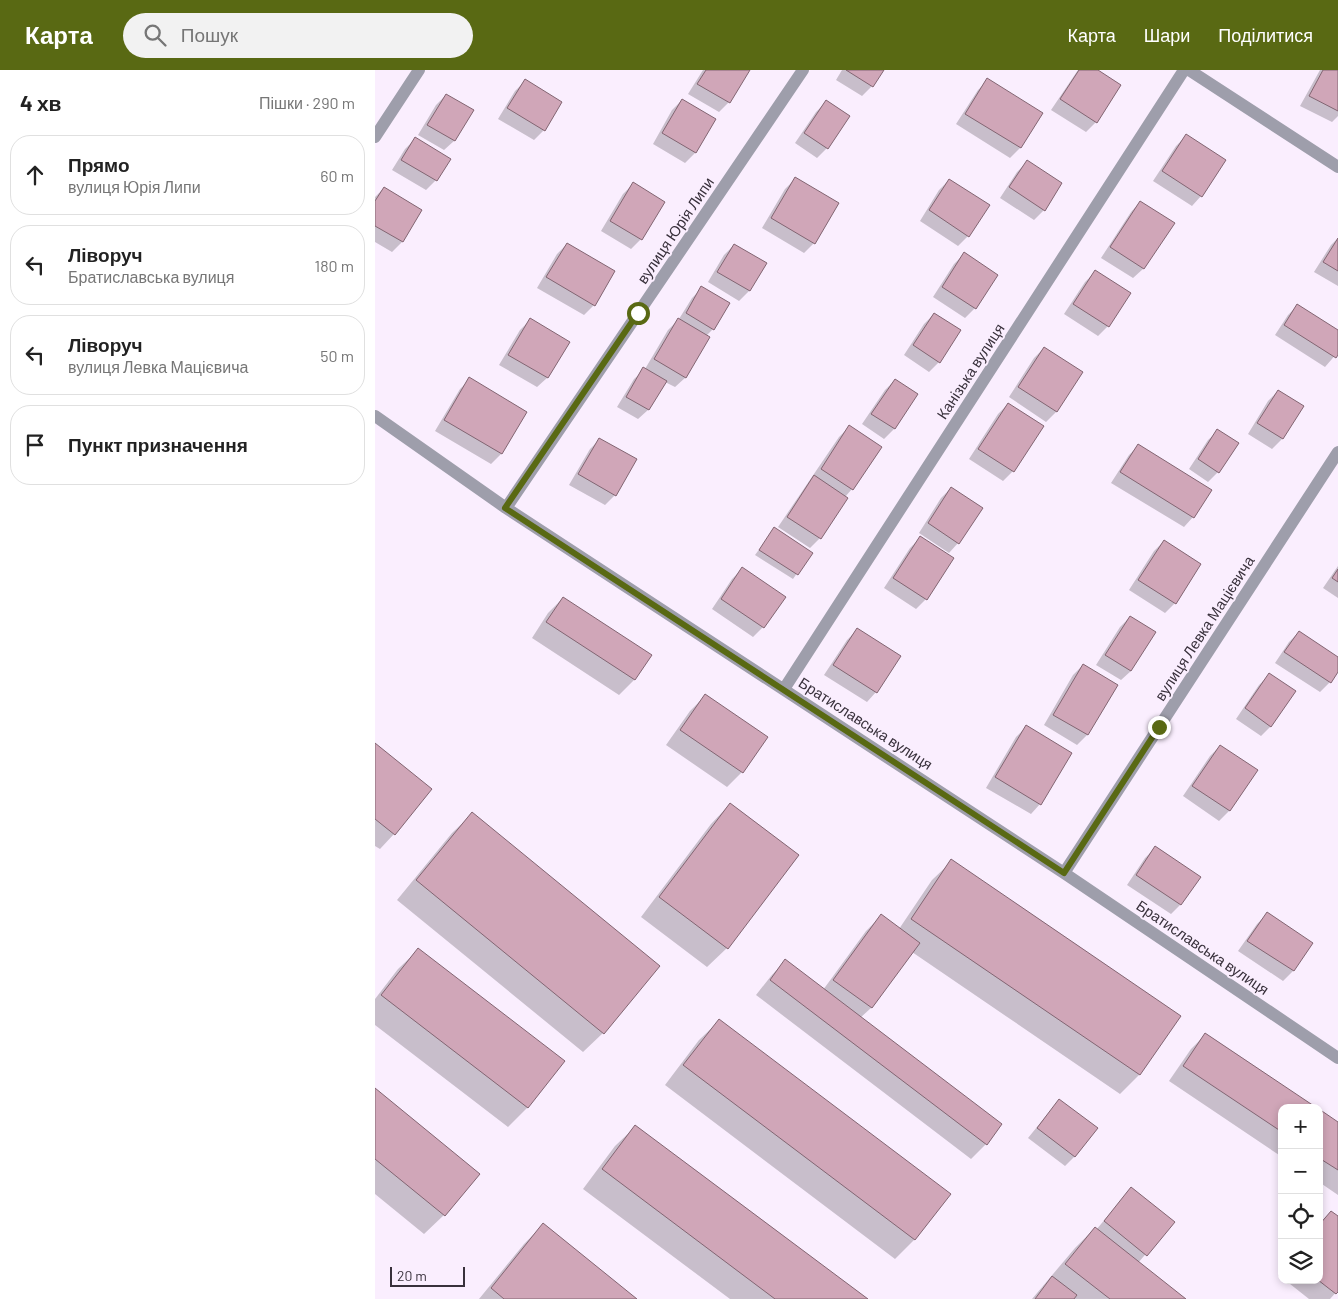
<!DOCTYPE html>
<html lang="uk">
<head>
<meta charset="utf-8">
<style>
  :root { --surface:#fff; --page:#f2f2f2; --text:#222; --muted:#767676; --line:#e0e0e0; --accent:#596913 }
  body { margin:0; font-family:Barlow,sans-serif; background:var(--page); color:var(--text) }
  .controls { position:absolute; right:15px; bottom:15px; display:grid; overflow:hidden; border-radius:10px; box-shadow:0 2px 8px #0003 }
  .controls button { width:45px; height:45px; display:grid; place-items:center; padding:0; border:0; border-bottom:1px solid var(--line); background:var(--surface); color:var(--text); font:25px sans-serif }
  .scale { position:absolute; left:15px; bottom:12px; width:75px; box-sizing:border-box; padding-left:5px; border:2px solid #38303b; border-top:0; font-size:14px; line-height:18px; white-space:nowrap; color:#38303b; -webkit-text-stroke:4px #faeefe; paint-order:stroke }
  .stop { position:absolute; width:15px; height:15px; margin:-11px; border:4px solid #596913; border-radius:50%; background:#fff }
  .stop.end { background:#596913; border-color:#fff; box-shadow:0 1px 5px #0008 }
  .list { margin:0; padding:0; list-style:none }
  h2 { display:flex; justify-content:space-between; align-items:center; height:65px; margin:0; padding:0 20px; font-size:21px }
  h2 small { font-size:16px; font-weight:400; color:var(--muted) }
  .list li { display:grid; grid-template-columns:32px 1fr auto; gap:15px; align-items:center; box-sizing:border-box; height:80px; margin:0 10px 10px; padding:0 10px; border:1px solid var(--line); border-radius:20px }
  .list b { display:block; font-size:19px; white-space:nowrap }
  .list p { margin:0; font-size:16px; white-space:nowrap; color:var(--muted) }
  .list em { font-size:16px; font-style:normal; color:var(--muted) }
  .icon { flex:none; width:28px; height:28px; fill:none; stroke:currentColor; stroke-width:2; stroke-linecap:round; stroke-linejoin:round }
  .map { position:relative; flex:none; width:963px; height:1229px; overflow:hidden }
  header { display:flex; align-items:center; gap:30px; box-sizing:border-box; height:70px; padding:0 25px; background:var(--accent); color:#fff }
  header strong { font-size:24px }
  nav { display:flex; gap:28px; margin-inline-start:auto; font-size:18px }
  .search { width:350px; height:45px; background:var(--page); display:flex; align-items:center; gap:12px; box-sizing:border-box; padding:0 18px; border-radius:28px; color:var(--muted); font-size:19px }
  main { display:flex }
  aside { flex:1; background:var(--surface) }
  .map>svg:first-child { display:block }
  .shadow { fill:#0003 }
  .building { fill:#d0a6b8; stroke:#826572 }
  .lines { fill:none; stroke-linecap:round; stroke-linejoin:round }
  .minor { stroke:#9e9eab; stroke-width:12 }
  .route { stroke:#596913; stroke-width:6 }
  .labels { text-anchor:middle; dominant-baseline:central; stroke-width:4; stroke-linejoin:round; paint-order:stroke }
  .street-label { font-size:15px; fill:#38303b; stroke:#faeefe }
</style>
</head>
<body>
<header>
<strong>Карта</strong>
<div class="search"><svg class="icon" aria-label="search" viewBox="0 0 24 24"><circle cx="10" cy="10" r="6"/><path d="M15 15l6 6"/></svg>Пошук</div>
<nav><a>Карта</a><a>Шари</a><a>Поділитися</a></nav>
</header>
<main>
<aside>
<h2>4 хв<small>Пішки · 290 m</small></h2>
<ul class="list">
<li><svg class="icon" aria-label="ahead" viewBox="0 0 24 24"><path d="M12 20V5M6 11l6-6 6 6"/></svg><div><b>Прямо</b><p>вулиця Юрія Липи</p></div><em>60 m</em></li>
<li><svg class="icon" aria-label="left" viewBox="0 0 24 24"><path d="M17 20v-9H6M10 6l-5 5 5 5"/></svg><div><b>Ліворуч</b><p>Братиславська вулиця</p></div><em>180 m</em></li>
<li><svg class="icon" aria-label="left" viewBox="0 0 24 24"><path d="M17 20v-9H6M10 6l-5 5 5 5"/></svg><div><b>Ліворуч</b><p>вулиця Левка Мацієвича</p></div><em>50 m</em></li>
<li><svg class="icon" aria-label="arrive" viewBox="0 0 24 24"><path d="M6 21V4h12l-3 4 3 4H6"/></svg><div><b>Пункт призначення</b></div></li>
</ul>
</aside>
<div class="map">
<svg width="963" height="1229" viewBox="0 0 963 1229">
  <rect width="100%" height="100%" fill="#faeefe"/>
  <path class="shadow" d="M328,0H374L354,32L344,42L313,24Z
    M467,0H507L497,16L487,26L461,10Z
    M703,0H721L745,16L721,52L711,62L676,40Z
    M945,0H963V46L957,52L925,36Z
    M613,10L666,43L645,78L635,88L581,54L603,20Z
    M150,11L169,60L159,70L123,49L140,21Z
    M71,25L79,71L69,80L43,65L61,35Z
    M307,30L340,49L320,83L310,93L278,74L297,40Z
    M451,32L452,78L442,88L420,73L441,42Z
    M811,66L826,126L817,136L778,111L801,76Z
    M40,69L61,110L51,120L17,100L30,79Z
    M652,92L669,140L659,150L625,128L642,102Z
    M420,109L439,173L429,183L387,158L410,119Z
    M574,110L593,166L583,176L545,151L564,120Z
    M258,114L266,169L256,179L226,161L248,124Z
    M9,118L45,140L27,172L17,182L0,172V127Z
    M765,132L798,153L768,199L758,208L726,188L756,142Z
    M963,168V216L939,202L956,175Z
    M192,174L219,235L209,245L162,218L182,184Z
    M359,175L390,194L374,221L364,231L333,212L349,185Z
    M589,184L622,205L600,238L590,248L558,227L579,194Z
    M720,202L733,256L723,266L689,244L710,212Z
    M327,218L338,259L331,266L333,267L310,308L300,317L290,312L273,340L263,349L242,337L259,309L270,299L293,260L304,249L317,228Z
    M923,235L963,261V282L950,297L900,265L913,245Z
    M559,244L564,292L554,302L529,285L549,254Z
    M155,250L193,272L172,308L162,317L124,295L145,260Z
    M669,278L707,302L681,342L671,352L634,327L659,288Z
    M95,309L151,342L126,384L116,394L60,361L85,319Z
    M520,310L542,324L519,359L509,369L487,354L510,320Z
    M903,321L927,336L907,369L897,379L873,364L893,331Z
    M633,334L638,401L628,411L594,389L623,344Z
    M474,357L477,419L470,427L445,468L435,478L403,457L464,367Z
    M843,361V402L833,412L814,399L833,370Z
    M225,369L240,425L230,435L194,415L215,379Z
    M764,375L818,447L809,457L736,413L754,385Z
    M576,418L583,473L574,483L544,463L566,428Z
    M399,459L436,483L418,509L380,485Z
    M545,468L551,529L541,539L509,518L535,478Z
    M789,471L824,494L800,533L790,543L754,520L779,481Z
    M963,496V528L948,518Z
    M367,499L388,557L378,567L337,539L357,509Z
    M188,528L275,585L259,610L244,625L157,568L173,543Z
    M755,547L756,601L746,610L721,595L745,557Z
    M482,560L501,622L492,632L449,605L472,570Z
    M924,562L963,588V600L955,612L945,622L900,593L914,572Z
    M708,595L742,616L712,665L702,675L669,655L698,605Z
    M894,605L896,656L886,666L861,649L884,615Z
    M330,626L367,702L352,717L291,675L315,641Z
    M651,657L665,734L656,744L611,718L641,667Z
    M0,675L19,764L5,779L0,776Z
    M845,676L881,700L854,741L844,751L808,726L835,686Z
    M355,734L352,878L332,897L266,847L336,754Z
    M97,744L283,896L228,963L208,982L22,830L77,763Z
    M780,778L805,835L796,844L752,815L770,788Z
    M577,791L804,946L764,1005L745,1024L537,882L496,938L485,948L626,1055L611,1074L596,1089L381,925L396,906L410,891L448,920L491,861L506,846L524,859L557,810Z
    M892,844L936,874L918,901L908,911L863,881L882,854Z
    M43,880L153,1037L133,1057L0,955V929L23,899Z
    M344,951L574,1124L539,1170L520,1189L290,1015L324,970Z
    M831,964L907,1038V1087L794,1011L816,979Z
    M0,1020L69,1145L49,1164L0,1124Z
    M685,1031L700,1086L690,1096L653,1068L675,1041Z
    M944,1041L963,1053V1125L944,1112Z
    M260,1057L491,1229H355L208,1119L240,1076Z
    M747,1129L798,1152L763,1193L809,1229H657L700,1178L720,1158L721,1160Z
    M956,1142L963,1148V1220L955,1229H934L910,1210H944V1154Z
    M168,1155L260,1229H104L149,1174Z
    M907,1200V1208L903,1205Z"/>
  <path class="building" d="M331,0H375L355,33L322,14Z
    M471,0H509L498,17Z
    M704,0H723L746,15L722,53L685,29Z
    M948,0H963V41L934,26Z
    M612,8L668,43L646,78L590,44Z
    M150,9L187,32L170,61L132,38Z
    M71,24L99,40L80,71L52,55Z
    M307,29L341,49L321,83L287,63Z
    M451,30L475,46L453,79L429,63Z
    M811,64L851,90L827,127L787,101Z
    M40,67L76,89L62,111L26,90Z
    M652,90L687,113L670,141L634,117Z
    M420,107L464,133L440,174L396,148Z
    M574,109L615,135L594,167L554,140Z
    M258,112L290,132L267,170L235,151Z
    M9,117L47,140L28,172L0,156V131Z
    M765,131L800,153L769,199L735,177Z
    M963,168V201L948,192Z
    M192,173L240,201L220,236L171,207Z
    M359,174L392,193L375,221L342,202Z
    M589,182L623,205L601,239L567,217Z
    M720,200L756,223L734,257L698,234Z
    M326,216L355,233L339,260L311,243Z
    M922,234L963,260V285L961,288L909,255Z
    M559,243L586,260L565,293L538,275Z
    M155,248L195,272L173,308L133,285Z
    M303,248L335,267L311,308L279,289Z
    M669,277L708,302L682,342L643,317Z
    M268,297L292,311L274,340L251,327Z
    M94,307L152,342L127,384L69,350Z
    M520,309L543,324L520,359L496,344Z
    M903,320L929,336L908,369L882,353Z
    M633,333L669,356L639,402L603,379Z
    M474,355L507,377L478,420L446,399Z
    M842,359L864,373L844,403L823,389Z
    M224,368L262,389L241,426L203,404Z
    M763,374L837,420L819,448L745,402Z
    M439,405L473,428L446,469L412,447Z
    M576,417L608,438L584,474L553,453Z
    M399,457L438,483L423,505L384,480Z
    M545,466L579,488L552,530L518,508Z
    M789,470L826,494L801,534L763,510Z
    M367,497L411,527L389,558L346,529Z
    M963,499V512L957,508Z
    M188,527L277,585L260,610L171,552Z
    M755,546L781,562L756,601L730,585Z
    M482,558L526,586L502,623L458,595Z
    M924,561L963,587V602L956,613L909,582Z
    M708,594L743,615L713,665L678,645Z
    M894,603L921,621L896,657L870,638Z
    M330,624L393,667L368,703L305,660Z
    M651,655L697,683L666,735L620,707Z
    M0,673L57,719L20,765L0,749Z
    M845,675L883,700L855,741L817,716Z
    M355,733L424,785L353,879L284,827Z
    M97,742L285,896L229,964L41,810Z
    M780,776L826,807L806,835L761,805Z
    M576,789L806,946L765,1005L536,849Z
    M892,842L938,873L919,901L872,871Z
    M506,844L545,873L497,938L458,910Z
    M43,878L190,991L153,1038L6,925Z
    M410,889L627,1054L612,1075L395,910Z
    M344,949L576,1124L540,1170L308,995Z
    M830,963L942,1038H907V1062L808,996Z
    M0,1018L105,1104L70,1146L0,1089Z
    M684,1029L723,1058L700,1087L662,1058Z
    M944,1039L963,1052V1100L944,1088Z
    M260,1055L493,1229H400L227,1099Z
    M756,1117L800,1152L772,1186L729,1151Z
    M956,1141L963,1146V1222L961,1224L943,1210L944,1155Z
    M168,1153L262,1229H129L116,1218Z
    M720,1157L811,1229H735L690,1194Z
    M677,1206L702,1225L699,1229H660Z"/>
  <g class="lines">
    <path class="minor" d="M814,0L963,97
      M0,67L44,0
      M0,346L131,438L689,803L963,988
      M131,438L428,0
      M409,619L809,0
      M689,803L963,382"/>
  </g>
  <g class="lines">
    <path class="route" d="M263,243L130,438L689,803L784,657"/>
  </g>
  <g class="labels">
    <g class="street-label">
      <text transform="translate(300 160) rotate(-56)">вулиця Юрія Липи</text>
      <text transform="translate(595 301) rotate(-57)">Канізька вулиця</text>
      <text transform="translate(829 558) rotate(-57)">вулиця Левка Мацієвича</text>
      <text transform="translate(491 653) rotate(33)">Братиславська вулиця</text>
      <text transform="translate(828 877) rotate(34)">Братиславська вулиця</text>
    </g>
  </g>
</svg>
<div class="controls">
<button>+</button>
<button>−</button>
<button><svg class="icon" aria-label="locate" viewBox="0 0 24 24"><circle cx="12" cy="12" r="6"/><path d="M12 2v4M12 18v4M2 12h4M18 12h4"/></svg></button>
<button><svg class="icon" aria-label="layers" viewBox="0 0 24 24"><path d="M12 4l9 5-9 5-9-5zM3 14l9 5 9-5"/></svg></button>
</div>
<div class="scale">20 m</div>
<div class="stop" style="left:263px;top:243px"></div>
<div class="stop end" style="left:784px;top:657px"></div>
</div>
</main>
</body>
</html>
